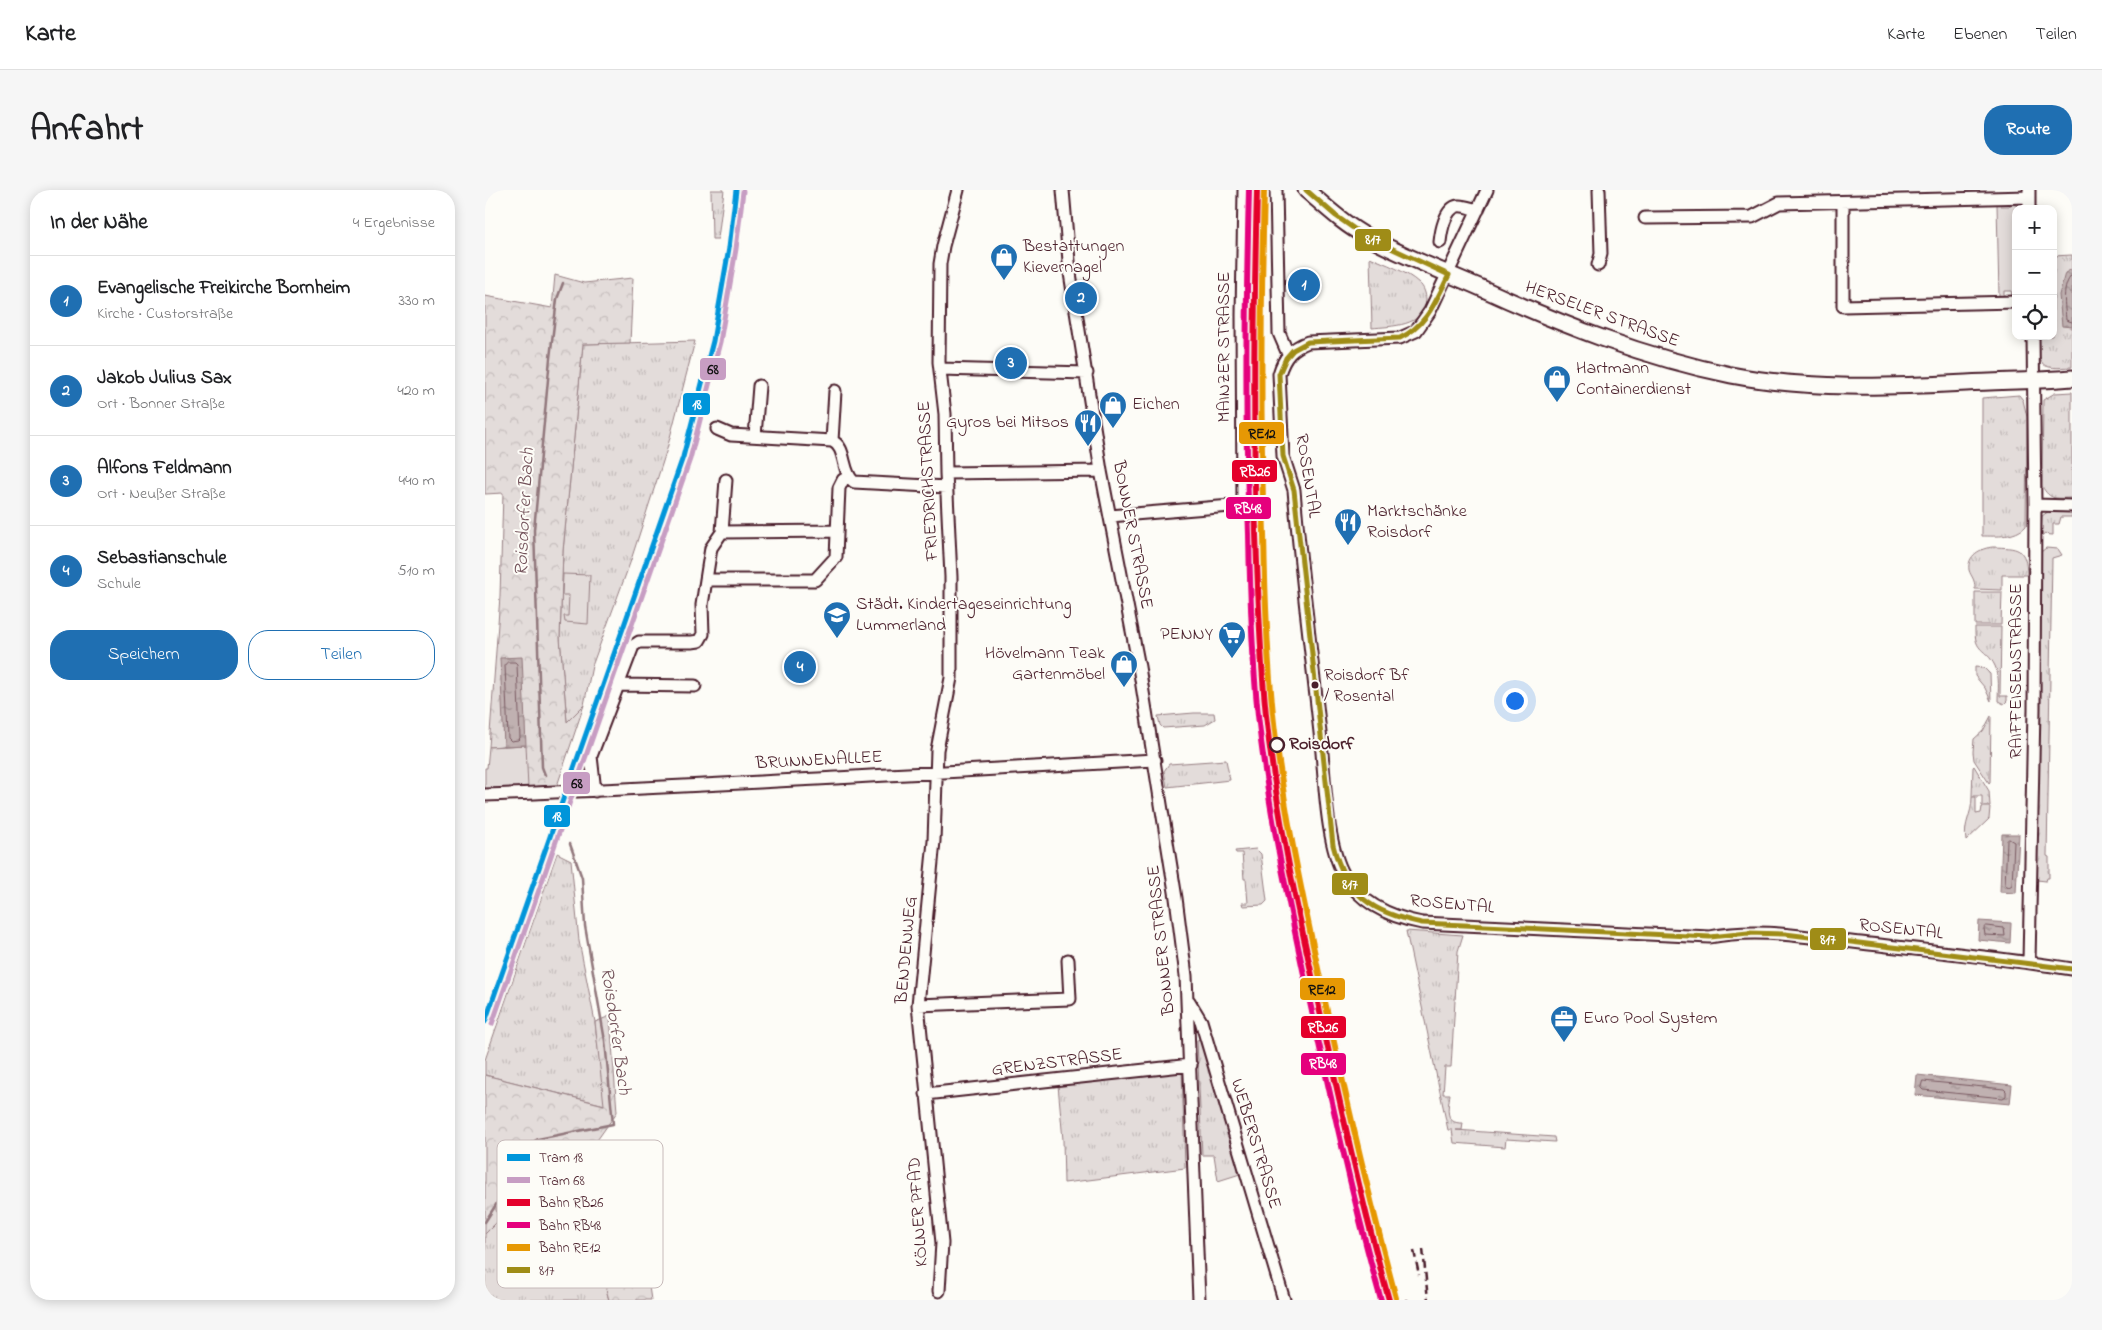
<!DOCTYPE html>
<html lang="de">
<head>
<meta charset="utf-8">
<style>
  :root { --surface:#fff; --page:#f6f6f6; --text:#202124; --muted:#757577; --line:#e0e0e0; --accent:#1f6fb2 }
  body { margin:0; font-family:"Indie Flower",sans-serif; background:var(--page); color:var(--text) }
  .controls { position:absolute; right:15px; top:15px; display:grid; overflow:hidden; border-radius:10px; box-shadow:0 2px 12px #0003 }
  .controls button { width:45px; height:45px; display:grid; place-items:center; padding:0; border:0; border-bottom:1px solid var(--line); background:var(--surface); color:var(--text); font:25px sans-serif }
  .you { position:absolute; left:1029px; top:510px; width:18px; height:18px; margin:-12px; border:4px solid #fff; border-radius:50%; background:#1a73e8; box-shadow:0 0 0 8px #1a73e833 }
  .badge { display:grid; place-items:center; width:32px; height:32px; border-radius:50%; background:var(--accent); color:#fff; font-size:16px; font-weight:700 }
  .pin { position:absolute; translate:-50% -50%; border:2px solid #fff; box-shadow:0 1px 5px #0006 }
  .list { margin:0; padding:0; list-style:none }
  h2 { display:flex; justify-content:space-between; align-items:center; height:65px; margin:0; padding:0 20px; font-size:21px }
  h2 small { font-size:16px; font-weight:400; color:var(--muted) }
  .list li { display:grid; grid-template-columns:32px 1fr auto; gap:15px; align-items:center; box-sizing:border-box; height:90px; padding:0 20px; border-top:1px solid var(--line) }
  .list b { display:block; font-size:19px; white-space:nowrap }
  .list p { margin:0; font-size:16px; white-space:nowrap; color:var(--muted) }
  .list em { font-size:16px; font-style:normal; color:var(--muted) }
  .actions { display:flex; gap:10px; padding:15px 20px }
  .actions a { flex:1; padding:11px 0; border:1px solid var(--accent); border-radius:20px; text-align:center; font-size:18px; color:var(--accent) }
  .actions .main { background:var(--accent); color:#fff }
  .icon { flex:none; width:28px; height:28px; fill:none; stroke:currentColor; stroke-width:2; stroke-linecap:round; stroke-linejoin:round }
  .map { position:relative; flex:none; width:1587px; height:1110px; overflow:hidden; border-radius:20px }
  header { display:flex; align-items:center; gap:30px; box-sizing:border-box; height:70px; padding:0 25px; background:var(--surface); border-bottom:1px solid var(--line) }
  header strong { font-size:24px }
  nav { display:flex; gap:28px; margin-inline-start:auto; font-size:18px }
  .intro { display:flex; align-items:center; justify-content:space-between; box-sizing:border-box; height:120px; padding:0 30px }
  h1 { margin:0; font-size:35px }
  .button { padding:12px 22px; border-radius:20px; background:var(--accent); color:#fff; font-size:18px; font-weight:700 }
  main { display:flex; gap:30px; padding:0 30px }
  aside { flex:1; background:var(--surface); border-radius:20px; box-shadow:0 2px 12px #0003 }
  .map>svg:first-child { display:block }
  .grass { fill:url(#grass-tufts); stroke:#967e82 }
  .forest { fill:url(#forest-crowns); stroke:#967e82 }
  .park { fill:#e3dcda; stroke:#967e82 }
  .water { fill:url(#water-ripples); stroke:#91777b }
  .lines { fill:none; stroke-linecap:round; stroke-linejoin:round }
  .shore { stroke:#795961; stroke-width:1 }
  .stream { stroke:#91777b; stroke-width:2.5 }
  .minor-casing { stroke:#4a1f2b; stroke-width:15 }
  .major-casing { stroke:#4a1f2b; stroke-width:19 }
  .minor { stroke:#fdfcf7; stroke-width:11 }
  .major { stroke:#fdfcf7; stroke-width:15 }
  .rail { stroke:#4a1f2b; stroke-width:2.5; stroke-dasharray:8 4; stroke-linecap:butt }
  .bus-1-casing { stroke:#fdfcf7; stroke-width:9 }
  .bus-1 { stroke:#9f8c17; stroke-width:5 }
  .rail-1-casing { stroke:#fdfcf7; stroke-width:10 }
  .rail-2-casing { stroke:#fdfcf7; stroke-width:10 }
  .rail-3-casing { stroke:#fdfcf7; stroke-width:10 }
  .rail-1 { stroke:#e4002b; stroke-width:6 }
  .rail-2 { stroke:#e5007d; stroke-width:6 }
  .rail-3 { stroke:#e69804; stroke-width:6 }
  .tram-1-casing { stroke:#fdfcf7; stroke-width:9 }
  .tram-2-casing { stroke:#fdfcf7; stroke-width:9 }
  .tram-1 { stroke:#0095da; stroke-width:5 }
  .tram-2 { stroke:#c79dc3; stroke-width:5 }
  .bus-dot { fill:#4a1f2b; stroke:#fdfcf7; stroke-width:2 }
  .stop-dot { fill:#fdfcf7; stroke:#4a1f2b; stroke-width:2.5 }
  .labels { text-anchor:middle; dominant-baseline:central; stroke-width:4; stroke-linejoin:round; paint-order:stroke }
  .bus-label { font-size:17px; fill:#4a1f2b; stroke:#fdfcf7; text-anchor:start }
  .poi-label { font-size:18px; fill:#4a1f2b; stroke:#fdfcf7; text-anchor:start }
  .street-label { font-size:18px; fill:#4a1f2b; stroke:#fdfcf7 }
  .stop-label { font-size:18px; font-weight:bold; fill:#4a1f2b; stroke:#fdfcf7; text-anchor:start }
  .water-label { font-size:19px; font-style:italic; fill:#73525a; stroke:#fdfcf7 }
  .key { fill:#fdfcf7; stroke:#c7baba; stroke-width:1 }
  .key-label { font-size:14px; fill:#4a1f2b }
  .line-badge { stroke:#fdfcf7; stroke-width:2 }
  .badge-label { font-size:14px; text-anchor:middle; font-weight:bold; fill:#fff }
  .pale-badge-label { font-size:14px; text-anchor:middle; font-weight:bold; fill:#111 }
</style>
</head>
<body>
<header>
<strong>Karte</strong>
<nav><a>Karte</a><a>Ebenen</a><a>Teilen</a></nav>
</header>
<div class="intro"><h1>Anfahrt</h1><a class="button">Route</a></div>
<main>
<aside>
<h2>In der Nähe<small>4 Ergebnisse</small></h2>
<ul class="list">
<li><span class="badge">1</span><div><b>Evangelische Freikirche Bornheim</b><p>Kirche · Custorstraße</p></div><em>330 m</em></li>
<li><span class="badge">2</span><div><b>Jakob Julius Sax</b><p>Ort · Bonner Straße</p></div><em>420 m</em></li>
<li><span class="badge">3</span><div><b>Alfons Feldmann</b><p>Ort · Neußer Straße</p></div><em>440 m</em></li>
<li><span class="badge">4</span><div><b>Sebastianschule</b><p>Schule</p></div><em>510 m</em></li>
</ul>
<div class="actions"><a class="main">Speichern</a><a>Teilen</a></div>
</aside>
<div class="map">
<svg width="1587" height="1110" viewBox="0 0 1587 1110">
  <defs>
    <pattern id="grass-tufts" width="24" height="20" patternUnits="userSpaceOnUse" patternTransform="scale(1.25)"><rect width="24" height="20" fill="#e3dcda"/><path d="M3 7l-1-3M5 7V3M7 7l1-3M15 17l-1-3M17 17v-4M19 17l1-3" fill="none" stroke="#c4bcbb"/></pattern>
    <pattern id="forest-crowns" width="20" height="18" patternUnits="userSpaceOnUse" patternTransform="scale(1.25)"><rect width="20" height="18" fill="#e3dcda"/><path d="M2 6a3 3 0 1 1 6 0M12 15a3 3 0 1 1 6 0" fill="none" stroke="#c4bcbb"/></pattern>
    <pattern id="water-ripples" width="26" height="14" patternUnits="userSpaceOnUse" patternTransform="scale(1.25)"><rect width="26" height="14" fill="#c0b1b1"/><path d="M2 4q2-2 4 0t4 0M15 11q2-2 4 0t4 0" fill="none" stroke="#9e8f90"/></pattern>
  </defs>
  <rect width="100%" height="100%" fill="#fdfcf7"/>
  <filter id="ink" filterUnits="userSpaceOnUse"><feTurbulence type="fractalNoise" baseFrequency=".02" numOctaves="2"/><feDisplacementMap in="SourceGraphic" scale="10" xChannelSelector="R" yChannelSelector="G"/><feConvolveMatrix kernelMatrix="1 2 1 2 8 2 1 2 1" color-interpolation-filters="sRGB"/></filter>
  <g filter="url(#ink)">
    <path class="grass" d="M226,0H239L233,49H227Z
      M1587,65V177C1555,179 1554,178 1553,146H1568V66Z
      M885,67C900,74 921,81 934,93C939,97 941,104 941,110C940,137 906,136 887,138Z
      M210,151L182,259L145,373L107,476L99,515L82,532L75,448L78,361L98,154Z
      M1587,202V308C1572,308 1565,311 1557,296L1558,210L1570,203Z
      M1534,205L1538,210L1542,227L1541,336C1530,348 1512,346 1497,346V208Z
      M1564,321H1587V327H1576L1574,334H1568V345L1556,344L1557,326Z
      M1508,357C1533,358 1541,357 1542,385H1517V400L1490,399C1490,388 1486,387 1484,380C1482,365 1496,358 1508,357Z
      M1561,358L1573,359L1577,365L1567,368L1562,666L1564,667V688H1562L1561,691L1552,690L1556,362Z
      M1490,402H1517L1516,435H1490Z
      M1490,437H1516L1515,506H1522V511L1519,514L1513,511C1513,501 1515,486 1510,476C1501,457 1489,464 1490,437Z
      M1490,477L1499,478L1505,484L1506,511L1500,498L1490,486Z
      M709,523H729L730,529L720,535L678,538L675,535L673,526Z
      M1506,526L1505,592L1504,593L1489,570L1488,562L1489,549L1498,541Z
      M741,570L745,590L682,597L679,581L684,574Z
      M1489,576L1504,601L1505,616H1497V606H1487L1488,577Z
      M1487,607H1491V624L1496,623L1497,617H1505L1504,629L1481,651C1478,632 1487,626 1487,607Z
      M771,659L776,664L782,711L778,715L758,716L757,713H763L761,689H759L757,663H751L750,661Z
      M72,663L86,670L94,751L110,832L120,915L0,885V870Z
      M921,741L978,745L973,761L966,877H960L958,904H965C963,918 959,934 978,933L977,940H971L1069,947L1070,952L1021,949L1020,957L969,953L967,940H963Z
      M716,849L755,984L733,991L729,965H717L712,850Z
      M697,880L700,978L579,993L578,950L573,895Z
      M79,953L75,1047L92,1056L96,1070L116,1080L124,1110H0V1044L14,1030L11,1019L47,956Z"/>
    <path class="forest" d="M70,85L99,93L148,88L145,153L98,154L78,361L75,448L82,532L99,515L72,596L43,598L19,556L4,557L15,406L18,303L0,304V106L67,118Z
      M125,826L132,922L108,956L118,1044L121,1057L126,1064L159,1063L166,1110H124L116,1080L96,1070L92,1056L75,1047L79,954L47,956L11,1019L14,1030L0,1044V885L119,915L110,832Z"/>
    <path class="park" d="M1516,13V16H1525V13L1533,16V19H1531V105H1527L1526,101H1519V105L1514,106L1512,14Z
      M78,384L105,385L103,434L80,432L79,426H83L84,405H77Z
      M41,555L43,598L0,599V578H2L4,557Z"/>
    <path class="water" d="M1587,79V137L1577,136L1574,105L1580,83Z
      M37,467L41,555L19,556L15,468Z
      M1517,644H1534L1531,703L1515,702Z
      M1494,731L1526,733L1525,753L1493,750Z
      M1432,885L1527,895L1525,914L1430,905Z"/>
    <g class="lines">
      <path class="shore" d="M1587,85C1576,96 1580,116 1581,130L1587,132
        M23,472H30L32,474L35,548L33,550L26,551L23,548L20,475Z
        M1524,649L1529,652L1527,695L1524,697L1520,695L1522,651Z
        M1501,736L1519,738L1520,746L1500,745L1499,738Z
        M1438,891L1519,899L1521,901V906L1518,908L1438,900L1436,898Z"/>
      <path class="stream" d="M60,585L57,577L49,340L65,168L72,109L78,93
        M0,1032L19,1002L27,969L32,961L53,949L128,934L120,851L100,736L97,688L85,654"/>
      <g class="minor-casing">
        <path id="minor" d="M578,0L585,83L616,281L654,477L691,708L701,786L714,1110
          M791,0L794,143L803,164
          M1002,0L945,121L931,141L915,148L823,152C807,158 799,167 794,184L798,266L809,300C816,385 827,468 836,552C840,590 841,654 859,685C876,714 905,727 937,733L1225,747C1275,737 1326,748 1376,753C1446,761 1517,768 1587,779
          M1544,0V19
          M1358,12V116L1531,112
          M1160,28L1267,27L1294,13L1544,7
          M955,52C956,42 960,18 973,16C979,15 987,19 993,20
          M1113,75L1116,64L1114,0
          M455,179L602,183
          M232,239L246,245L347,251C362,257 356,282 369,292L462,297
          M270,246L274,196
          M347,251L350,201
          M461,283L616,281
          M1550,315L1587,316
          M625,326L758,315L757,125L759,0
          M237,342L352,341
          M222,390H330L351,367L354,298L358,290L363,287
          M133,495L210,496
          M110,601L106,566L148,456L154,452H207L214,451L218,444L217,415L226,358L237,342L241,290
          M0,605C223,596 446,583 670,570
          M1544,772L1549,519L1550,315L1548,146
          M704,811L716,831L799,1110
          M433,815L585,809L583,770
          M441,904L706,875
          M454,1101L457,1053L433,815L449,651L452,560L466,488V387L461,283L460,224L454,172L455,74L458,56L473,0"/>
      </g>
      <g class="major-casing">
        <path id="major" d="M821,0C840,16 857,33 879,45C915,65 955,80 994,97C1075,134 1158,167 1246,185C1324,200 1403,197 1481,193C1517,191 1552,191 1587,188"/>
      </g>
      <use href="#minor" class="minor"/>
      <use href="#major" class="major"/>
      <path class="rail" d="M938,1059L943,1110
        M929,1061L934,1085
        M922,1109V1110"/>
      <g class="bus-1-casing">
        <path id="bus-1" d="M821,0L851,26L878,45L964,85
          M964,85C951,110 942,136 915,148L823,152L808,160L801,168L794,184L798,266L809,300L848,655C861,706 888,723 937,733L1225,747L1263,743L1300,744L1587,779"/>
      </g>
      <use href="#bus-1" class="bus-1"/>
      <g class="rail-1-casing">
        <path id="rail-1" d="M772,0C769,115 768,230 771,344C773,404 775,465 781,525C791,620 811,714 832,808C854,909 876,1010 904,1110"/>
      </g>
      <g class="rail-2-casing">
        <path id="rail-2" d="M764,0C761,115 760,230 764,344C765,404 767,465 773,525C783,620 804,714 824,808C846,909 868,1010 896,1110"/>
      </g>
      <g class="rail-3-casing">
        <path id="rail-3" d="M779,0C776,115 775,229 779,344C780,404 782,464 788,524C798,619 819,713 839,807C861,908 884,1008 911,1108"/>
      </g>
      <use href="#rail-1" class="rail-1"/>
      <use href="#rail-2" class="rail-2"/>
      <use href="#rail-3" class="rail-3"/>
      <g class="tram-1-casing">
        <path id="tram-1" d="M0,832L198,267L228,151L244,58L251,0"/>
      </g>
      <g class="tram-2-casing">
        <path id="tram-2" d="M7,834L205,269L235,152L251,59L258,1"/>
      </g>
      <use href="#tram-1" class="tram-1"/>
      <use href="#tram-2" class="tram-2"/>
    </g>
  </g>
  <defs>
    <g id="shop-pin" transform="scale(1.4375)"><path d="M0 17L-7.5 6A9.5 9.5 0 1 1 7.5 6Z" fill="#1f6fb2" stroke="#fdfcf7"/><path d="M-5-2.5h2.3a2.7 3.5 0 0 1 5.4 0H5L5.5 6h-11ZM-1.5-2.5h3a1.5 2.3 0 0 0-3 0Z" fill="#fff"/></g>
    <g id="restaurant-pin" transform="scale(1.4375)"><path d="M0 17L-7.5 6A9.5 9.5 0 1 1 7.5 6Z" fill="#1f6fb2" stroke="#fdfcf7"/><path d="M-5-6h1v4h1v-4h1v4h1v-4h1v5L-1.5 .5V6h-2V.5L-5-1ZM5-6V6H3V1.5H1.5Q1.5-4 5-6Z" fill="#fff"/></g>
    <g id="school-pin" transform="scale(1.4375)"><path d="M0 17L-7.5 6A9.5 9.5 0 1 1 7.5 6Z" fill="#1f6fb2" stroke="#fdfcf7"/><path d="M0-5L7-2L0 1L-7-2ZM-4 1L0 2.5L4 1V4Q0 6-4 4Z" fill="#fff"/></g>
    <g id="supermarket-pin" transform="scale(1.4375)"><path d="M0 17L-7.5 6A9.5 9.5 0 1 1 7.5 6Z" fill="#1f6fb2" stroke="#fdfcf7"/><path d="M-6-5.5h2.5l.6 2H6L4.5 2H-2.5L-4.4-4H-6ZM-1.5 3.2a1.3 1.3 0 1 0 .1 0ZM3 3.2a1.3 1.3 0 1 0 .1 0Z" fill="#fff"/></g>
    <g id="office-pin" transform="scale(1.4375)"><path d="M0 17L-7.5 6A9.5 9.5 0 1 1 7.5 6Z" fill="#1f6fb2" stroke="#fdfcf7"/><path d="M-6-3h4V-5.5h4V-3h4V5H-6ZM-1-4.5V-3h2v-1.5ZM-6 0V1H6V0Z" fill="#fff"/></g>
  </defs>
  <g fill-rule="evenodd">
    <use href="#shop-pin" x="519" y="67"/>
    <use href="#shop-pin" x="1072" y="189"/>
    <use href="#shop-pin" x="628" y="215"/>
    <use href="#restaurant-pin" x="603" y="233"/>
    <use href="#restaurant-pin" x="863" y="332"/>
    <use href="#school-pin" x="352" y="425"/>
    <use href="#supermarket-pin" x="747" y="445"/>
    <use href="#shop-pin" x="639" y="474"/>
    <use href="#office-pin" x="1079" y="829"/>
  </g>
  <circle class="bus-dot" cx="830" cy="495" r="4.5"/>
  <circle class="stop-dot" cx="792" cy="555" r="7"/>
  <g class="labels">
    <g class="bus-label">
      <text x="839" y="485">Roisdorf Bf<tspan x="839" dy="21">/ Rosental</tspan></text>
    </g>
    <g class="poi-label">
      <text x="538" y="57">Bestattungen<tspan x="538" dy="21">Kievernagel</tspan></text>
      <text x="1091" y="179">Hartmann<tspan x="1091" dy="21">Containerdienst</tspan></text>
      <text x="647" y="215">Eichen</text>
      <text x="584" y="233" text-anchor="end">Gyros bei Mitsos</text>
      <text x="882" y="322">Marktschänke<tspan x="882" dy="21">Roisdorf</tspan></text>
      <text x="371" y="415">Städt. Kindertageseinrichtung<tspan x="371" dy="21">Lummerland</tspan></text>
      <text x="728" y="445" text-anchor="end">PENNY</text>
      <text x="620" y="464" text-anchor="end">Hövelmann Teak<tspan x="620" dy="21">Gartenmöbel</tspan></text>
      <text x="1098" y="829">Euro Pool System</text>
    </g>
    <g class="street-label">
      <text transform="translate(1117 125) rotate(20)">HERSELER STRASSE</text>
      <text transform="translate(740 157) rotate(-90)">MAINZER STRASSE</text>
      <text transform="translate(822 286) rotate(81)">ROSENTAL</text>
      <text transform="translate(444 291) rotate(-93)">FRIEDRICHSTRASSE</text>
      <text transform="translate(647 345) rotate(79)">BONNER STRASSE</text>
      <text transform="translate(1532 481) rotate(-90)">RAIFFEISENSTRASSE</text>
      <text transform="translate(334 571) rotate(-3)">BRUNNENALLEE</text>
      <text transform="translate(967 715) rotate(5)">ROSENTAL</text>
      <text transform="translate(1416 740) rotate(6)">ROSENTAL</text>
      <text transform="translate(677 750) rotate(-96)">BONNER STRASSE</text>
      <text transform="translate(422 760) rotate(-85)">BENDENWEG</text>
      <text transform="translate(572 873) rotate(-7)">GRENZSTRASSE</text>
      <text transform="translate(770 954) rotate(73)">WEBERSTRASSE</text>
      <text transform="translate(434 1022) rotate(-94)">KÖLNER PFAD</text>
    </g>
    <g class="stop-label">
      <text x="804" y="555">Roisdorf</text>
    </g>
    <g class="water-label">
      <text transform="translate(40 322) rotate(-87)">Roisdorfer Bach</text>
      <text transform="translate(130 841) rotate(82)">Roisdorfer Bach</text>
    </g>
  </g>
  <rect x="12" y="950" width="166" height="148" rx="8" class="key"/>
  <rect x="22" y="964" width="23" height="7" fill="#0095da"/>
  <rect x="22" y="987" width="23" height="6" fill="#c79dc3"/>
  <rect x="22" y="1009" width="23" height="7" fill="#e4002b"/>
  <rect x="22" y="1032" width="23" height="6" fill="#e5007d"/>
  <rect x="22" y="1054" width="23" height="7" fill="#e69804"/>
  <rect x="22" y="1077" width="23" height="6" fill="#9f8c17"/>
  <g class="key-label">
    <text x="54" y="972">Tram 18</text>
    <text x="54" y="995">Tram 68</text>
    <text x="54" y="1017">Bahn RB26</text>
    <text x="54" y="1040">Bahn RB48</text>
    <text x="54" y="1062">Bahn RE12</text>
    <text x="54" y="1085">817</text>
  </g>
  <g class="line-badge">
    <rect x="869" y="38" width="38" height="24" rx="5" fill="#9f8c17"/>
    <rect x="214" y="167" width="28" height="24" rx="5" fill="#c79dc3"/>
    <rect x="197" y="202" width="29" height="24" rx="5" fill="#0095da"/>
    <rect x="753" y="231" width="47" height="24" rx="5" fill="#e69804"/>
    <rect x="746" y="269" width="47" height="24" rx="5" fill="#e4002b"/>
    <rect x="740" y="306" width="47" height="24" rx="5" fill="#e5007d"/>
    <rect x="77" y="581" width="29" height="24" rx="5" fill="#c79dc3"/>
    <rect x="58" y="614" width="28" height="24" rx="5" fill="#0095da"/>
    <rect x="846" y="682" width="38" height="24" rx="5" fill="#9f8c17"/>
    <rect x="1324" y="737" width="38" height="24" rx="5" fill="#9f8c17"/>
    <rect x="814" y="787" width="47" height="24" rx="5" fill="#e69804"/>
    <rect x="815" y="825" width="47" height="24" rx="5" fill="#e4002b"/>
    <rect x="815" y="862" width="47" height="24" rx="5" fill="#e5007d"/>
  </g>
  <g class="badge-label">
    <text x="888" y="54">817</text>
    <text x="212" y="219">18</text>
    <text x="770" y="286">RB26</text>
    <text x="763" y="323">RB48</text>
    <text x="72" y="631">18</text>
    <text x="865" y="699">817</text>
    <text x="1343" y="754">817</text>
    <text x="838" y="842">RB26</text>
    <text x="838" y="878">RB48</text>
  </g>
  <g class="pale-badge-label">
    <text x="228" y="184">68</text>
    <text x="777" y="248">RE12</text>
    <text x="92" y="598">68</text>
    <text x="837" y="804">RE12</text>
  </g>
</svg>
<div class="controls">
<button>+</button>
<button>−</button>
<button><svg class="icon" aria-label="locate" viewBox="0 0 24 24"><circle cx="12" cy="12" r="6"/><path d="M12 2v4M12 18v4M2 12h4M18 12h4"/></svg></button>
</div>
<div class="you"></div>
<div class="pin badge" style="left:819px;top:95px">1</div>
<div class="pin badge" style="left:596px;top:108px">2</div>
<div class="pin badge" style="left:526px;top:173px">3</div>
<div class="pin badge" style="left:315px;top:477px">4</div>
</div>
</main>
</body>
</html>
